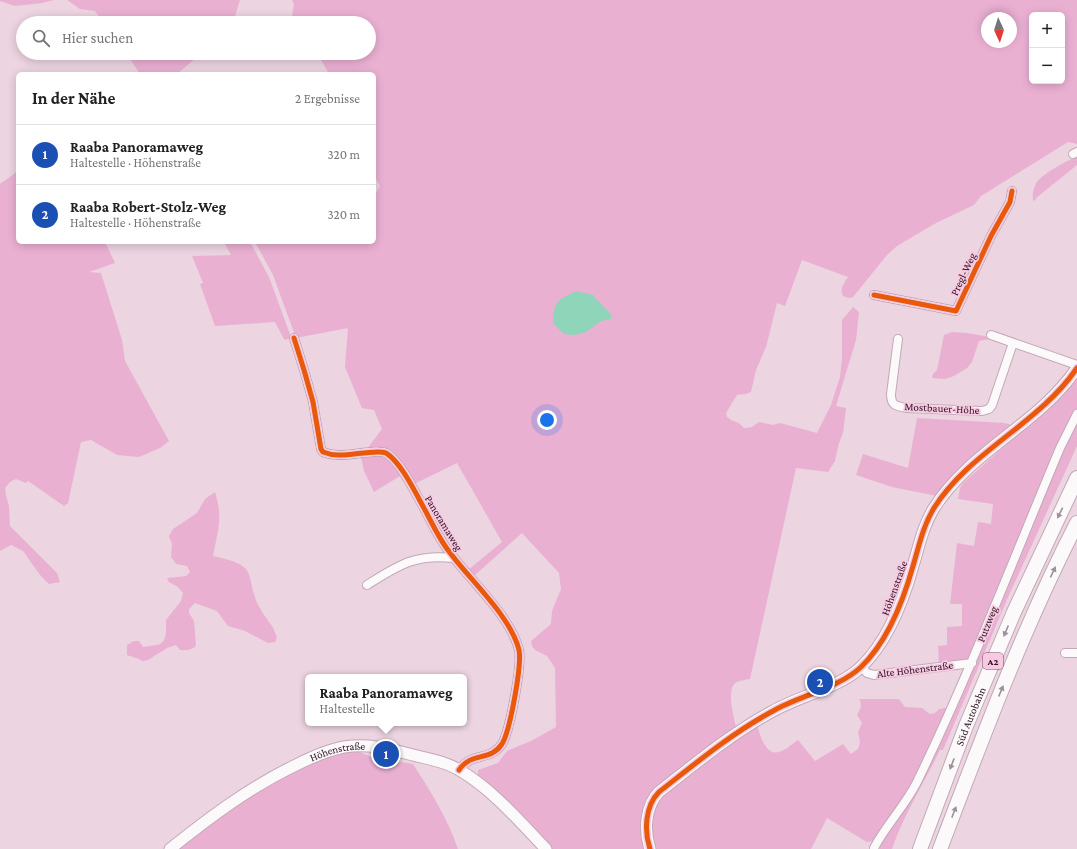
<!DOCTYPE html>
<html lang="de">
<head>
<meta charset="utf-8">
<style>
  :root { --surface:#fff; --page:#f2f2f2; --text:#202124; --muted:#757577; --line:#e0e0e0; --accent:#7c3aed }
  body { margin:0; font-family:"Crimson Pro",serif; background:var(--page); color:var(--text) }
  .controls { position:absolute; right:12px; top:12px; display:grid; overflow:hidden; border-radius:6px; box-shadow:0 2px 10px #0003 }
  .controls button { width:36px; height:36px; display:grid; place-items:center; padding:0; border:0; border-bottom:1px solid var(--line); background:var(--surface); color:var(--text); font:20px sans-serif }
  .compass { position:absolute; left:981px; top:12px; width:36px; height:36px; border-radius:50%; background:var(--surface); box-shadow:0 2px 10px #0003; rotate:176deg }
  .you { position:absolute; left:547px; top:420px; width:14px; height:14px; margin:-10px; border:3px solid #fff; border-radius:50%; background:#1a73e8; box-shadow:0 0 0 6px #1a73e833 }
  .badge { display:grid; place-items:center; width:26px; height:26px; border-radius:50%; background:var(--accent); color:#fff; font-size:13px; font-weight:700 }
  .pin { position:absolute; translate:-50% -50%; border:2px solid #fff; box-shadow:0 1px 4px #0006 }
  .popup { position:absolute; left:305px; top:674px; width:162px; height:52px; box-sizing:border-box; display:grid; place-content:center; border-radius:6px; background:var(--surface); filter:drop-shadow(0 1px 3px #0005); font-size:13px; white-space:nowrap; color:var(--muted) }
  .popup b { font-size:15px; color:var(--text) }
  .popup::after { content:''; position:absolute; left:50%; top:100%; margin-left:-8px; border:8px solid transparent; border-top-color:var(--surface) }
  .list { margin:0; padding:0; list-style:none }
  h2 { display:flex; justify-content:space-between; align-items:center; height:52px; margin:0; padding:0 16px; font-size:17px }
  h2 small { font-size:13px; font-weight:400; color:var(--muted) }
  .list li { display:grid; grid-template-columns:26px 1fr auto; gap:12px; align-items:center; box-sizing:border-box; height:60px; padding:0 16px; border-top:1px solid var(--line) }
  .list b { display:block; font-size:15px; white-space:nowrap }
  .list p { margin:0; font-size:13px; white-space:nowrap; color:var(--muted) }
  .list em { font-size:13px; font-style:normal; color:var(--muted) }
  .icon { flex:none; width:22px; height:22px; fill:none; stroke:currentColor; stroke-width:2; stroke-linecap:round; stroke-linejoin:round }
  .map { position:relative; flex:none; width:1077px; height:849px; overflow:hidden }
  .search { position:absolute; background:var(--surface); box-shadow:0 2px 10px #0003; left:16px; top:16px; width:360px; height:44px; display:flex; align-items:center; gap:10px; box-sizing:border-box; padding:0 14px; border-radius:22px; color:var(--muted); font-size:15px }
  .panel { position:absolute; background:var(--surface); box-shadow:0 2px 10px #0003; left:16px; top:72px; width:360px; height:172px; border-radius:6px }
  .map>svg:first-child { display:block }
  .green { fill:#eab0d2; fill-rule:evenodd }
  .water { fill:#8ed5b9 }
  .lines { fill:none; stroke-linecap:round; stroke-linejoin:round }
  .street-casing { stroke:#c1a9b6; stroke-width:10 }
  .secondary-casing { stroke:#c1a9b6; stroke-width:13 }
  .highway-casing { stroke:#c1a9b6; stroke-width:16 }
  .street { stroke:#fcf9fa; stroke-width:8 }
  .secondary { stroke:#fcf9fa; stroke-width:11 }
  .highway { stroke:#fcf9fa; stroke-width:14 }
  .cycleway-casing { stroke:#f7cae2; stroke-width:8 }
  .cycleway { stroke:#e8590c; stroke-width:5 }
  .oneway { fill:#9e9198 }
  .labels { text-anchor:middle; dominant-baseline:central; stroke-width:3.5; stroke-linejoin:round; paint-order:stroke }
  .shield { fill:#f7cae2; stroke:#68485b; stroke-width:1 }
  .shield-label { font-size:10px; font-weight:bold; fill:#2b1121 }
  .street-label { font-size:11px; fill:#2b1121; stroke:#f7cae2 }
</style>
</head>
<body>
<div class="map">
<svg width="1077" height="849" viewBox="0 0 1077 849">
  <rect width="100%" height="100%" fill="#ecd4e1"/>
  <path class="green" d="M0,0H54L42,3L15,6L0,1Z
    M67,0H240L233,23H104L95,11L80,9Z
    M292,0H1077V144L1068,142L981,196L974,205L936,223L897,246L887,255L853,297L849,298L843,296C839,288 844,284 848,277L802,260L785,306L777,303L766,347L756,370L751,392L746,394L737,395L726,413L727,417C734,423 737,420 744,428L752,427L759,422L773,425L780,423L817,433L831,405L840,377L842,358V320L853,307L859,312L856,340L836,406L846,408L843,433L839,443L835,461L828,472L796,468L750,679C746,680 741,680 737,682C725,688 734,717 736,727L656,788L646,849H552L523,819L478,778V770L498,763L507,751L531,741L556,727L555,668L547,656L535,650L532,646L531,641L551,624L552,611L561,589L559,573L522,533L474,576L468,570L502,542L457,463L408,487L400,476L374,492L364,471L361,457L382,429L374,410L362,408L345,367L348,328L296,338L273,275L255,242H374V197L380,186L374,175V74H329L317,53H369V23H298L292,17L294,4ZM1032,15H1062V81H1032ZM987,18H1011V42H987Z
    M126,53H202L177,74H140Z
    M1077,157V165L1036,198L1035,201L1033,200C1032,194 1034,186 1037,182C1041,175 1069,159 1077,157Z
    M18,171V242H105L115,263L89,272L101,273L122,340L125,361L169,441L160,448L139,457L117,455L91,440L81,442L68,503L64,506L28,481L26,483L16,479L10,482L5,488L6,496L9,506L10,526L57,573L60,582L49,584L40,575L23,551L11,545L0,551V184Z
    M224,242H250L269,277L291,337L286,340L284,339L275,322L215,326L200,284L203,283L192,256L231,255Z
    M952,332L967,333L990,337V339L979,341L972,362L967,368L954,376L945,379L932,378L933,374L937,370L944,335Z
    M1077,376V409L1058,447L970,662L939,665L938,646L947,645V627L962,626V604H950L957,543L974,546L978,522L991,524L993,504L958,499L960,488L963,483L1027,426Z
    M917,418L1004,423L1012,425L937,496L892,487L856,475L863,454L908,468Z
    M1077,419V446L1009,595L943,750H940C924,783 904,814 892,849H880L879,845L905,805Z
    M215,492C223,518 218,530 213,556C224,559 236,560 245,568C251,574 251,586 254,594C257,606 265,616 272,626C274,629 275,634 277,637L275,642L268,643L245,631L228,626L217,611L195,603L189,609V613L194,621L196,646C192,650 186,651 180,650L176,645L167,648L148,660L142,661C139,658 132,657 127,655V645L134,641H139L143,647C148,646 152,646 157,645C168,643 166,629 166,620L181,601L183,593L178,587L169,582L167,578L186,576L190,572L187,566L176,564L171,557L172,544L169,536L173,529L197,513L205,499Z
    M859,699H899L905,707L922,708L930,714L935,713L939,709L950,707L912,788L874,841L867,842L827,818L811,849H653L650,829L657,798L757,723C759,733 765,756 779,752C786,750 792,744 798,740L815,761L843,744L851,754L858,749L860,742L858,732L862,723L857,715C860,709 863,705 859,699Z
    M355,750L371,757L413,764C431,792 447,817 458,849H176L239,801L320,758Z"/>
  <path class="water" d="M577,291L593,295L612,316L611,319L601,321L586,332L575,335L564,334L553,323C554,301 557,300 577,291Z"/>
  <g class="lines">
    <g class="street-casing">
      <path id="street" d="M1073,154L1077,152
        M874,295L956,311L991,236L1010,202L1012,191
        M991,335L1077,365
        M294,338L304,370L313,402L321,449L323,452C328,454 333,455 338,455C349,456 378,449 386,453C401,462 416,494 425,510C433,525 440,541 451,554C471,581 511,617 519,650C522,665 510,731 502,744C490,762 472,751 459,770
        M898,339L891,394C891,406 896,406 907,408L982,411L989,409L992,405L1013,343
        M367,585C399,565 414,554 454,558
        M1065,653H1077
        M861,666L867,673L874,675L972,663
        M874,848C886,825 905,806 917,782C970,673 1013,560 1060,448L1077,414"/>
    </g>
    <g class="secondary-casing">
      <g id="secondary">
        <path id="s1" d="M170,849C210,817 250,787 296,765C312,757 327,750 344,747C368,743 390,749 413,755C429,759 447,762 461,771C494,791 520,822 546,849"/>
        <path d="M650,849C644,831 645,806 659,792C696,763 732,733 773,711C799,696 839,688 861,667C888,641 903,602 913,566C919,546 923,526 934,508C970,451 1039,424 1077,368"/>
      </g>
    </g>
    <g class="highway-casing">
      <g id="highway">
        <path id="s2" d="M920,849L966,726L1014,612L1077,478"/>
        <path d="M940,849C982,739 1023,628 1077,523"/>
      </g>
    </g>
    <use href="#street" class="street"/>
    <use href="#secondary" class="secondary"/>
    <use href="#highway" class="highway"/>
    <g class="cycleway-casing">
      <path id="cycleway" d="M874,295L956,311L991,236L1010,202L1012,191
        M294,338L304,370L313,402L321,449L323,452C328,454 333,455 338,455C349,456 378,449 386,453C401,462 416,494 425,510C433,525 440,541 451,554C471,581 511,617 519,650C522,665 510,731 502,744C490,762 472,751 459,770
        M650,849C644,831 645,806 659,792C696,763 732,733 773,711C799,696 839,688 861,667C888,641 903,602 913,566C919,546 923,526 934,508C970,451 1039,424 1077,368"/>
    </g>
    <use href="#cycleway" class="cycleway"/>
  </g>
  <defs><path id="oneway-solid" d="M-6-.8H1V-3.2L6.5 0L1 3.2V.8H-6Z"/></defs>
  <g class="oneway">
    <use href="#oneway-solid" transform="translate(1060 513) rotate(116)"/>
    <use href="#oneway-solid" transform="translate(1053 572) rotate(-65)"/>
    <use href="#oneway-solid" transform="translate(1006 631) rotate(113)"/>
    <use href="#oneway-solid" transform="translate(1001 691) rotate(-67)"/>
    <use href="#oneway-solid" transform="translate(952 764) rotate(111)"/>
    <use href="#oneway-solid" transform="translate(954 812) rotate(-69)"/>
  </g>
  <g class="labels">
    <rect class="shield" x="983" y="653" width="20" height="16" rx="3"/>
    <g class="shield-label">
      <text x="993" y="661">A2</text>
    </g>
    <g class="street-label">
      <text transform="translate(963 274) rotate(-65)">Pregl-Weg</text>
      <text transform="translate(942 408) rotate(3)">Mostbauer-Höhe</text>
      <text transform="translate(444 523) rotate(59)">Panoramaweg</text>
      <text transform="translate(894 588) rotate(-70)">Höhenstraße</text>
      <text transform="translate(987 624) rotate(-68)">Putzweg</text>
      <text transform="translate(915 669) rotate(-7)">Alte Höhenstraße</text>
      <text stroke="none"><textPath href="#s2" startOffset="142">Süd Autobahn</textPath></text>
      <text stroke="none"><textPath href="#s1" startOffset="196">Höhenstraße</textPath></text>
    </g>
  </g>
</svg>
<div class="controls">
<button>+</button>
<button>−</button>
</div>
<svg class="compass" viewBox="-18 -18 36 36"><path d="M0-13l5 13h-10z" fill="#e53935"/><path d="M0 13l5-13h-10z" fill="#757577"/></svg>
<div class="you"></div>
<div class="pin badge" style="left:386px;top:754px;background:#1a4fb4">1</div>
<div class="popup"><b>Raaba Panoramaweg</b>Haltestelle</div>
<div class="pin badge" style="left:820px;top:682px;background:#1a4fb4">2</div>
<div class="search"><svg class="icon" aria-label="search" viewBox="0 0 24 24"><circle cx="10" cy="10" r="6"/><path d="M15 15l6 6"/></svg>Hier suchen</div>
<section class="panel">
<h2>In der Nähe<small>2 Ergebnisse</small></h2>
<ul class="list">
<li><span class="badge" style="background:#1a4fb4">1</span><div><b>Raaba Panoramaweg</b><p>Haltestelle · Höhenstraße</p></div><em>320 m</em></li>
<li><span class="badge" style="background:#1a4fb4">2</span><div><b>Raaba Robert-Stolz-Weg</b><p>Haltestelle · Höhenstraße</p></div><em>320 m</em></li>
</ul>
</section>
</div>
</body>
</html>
